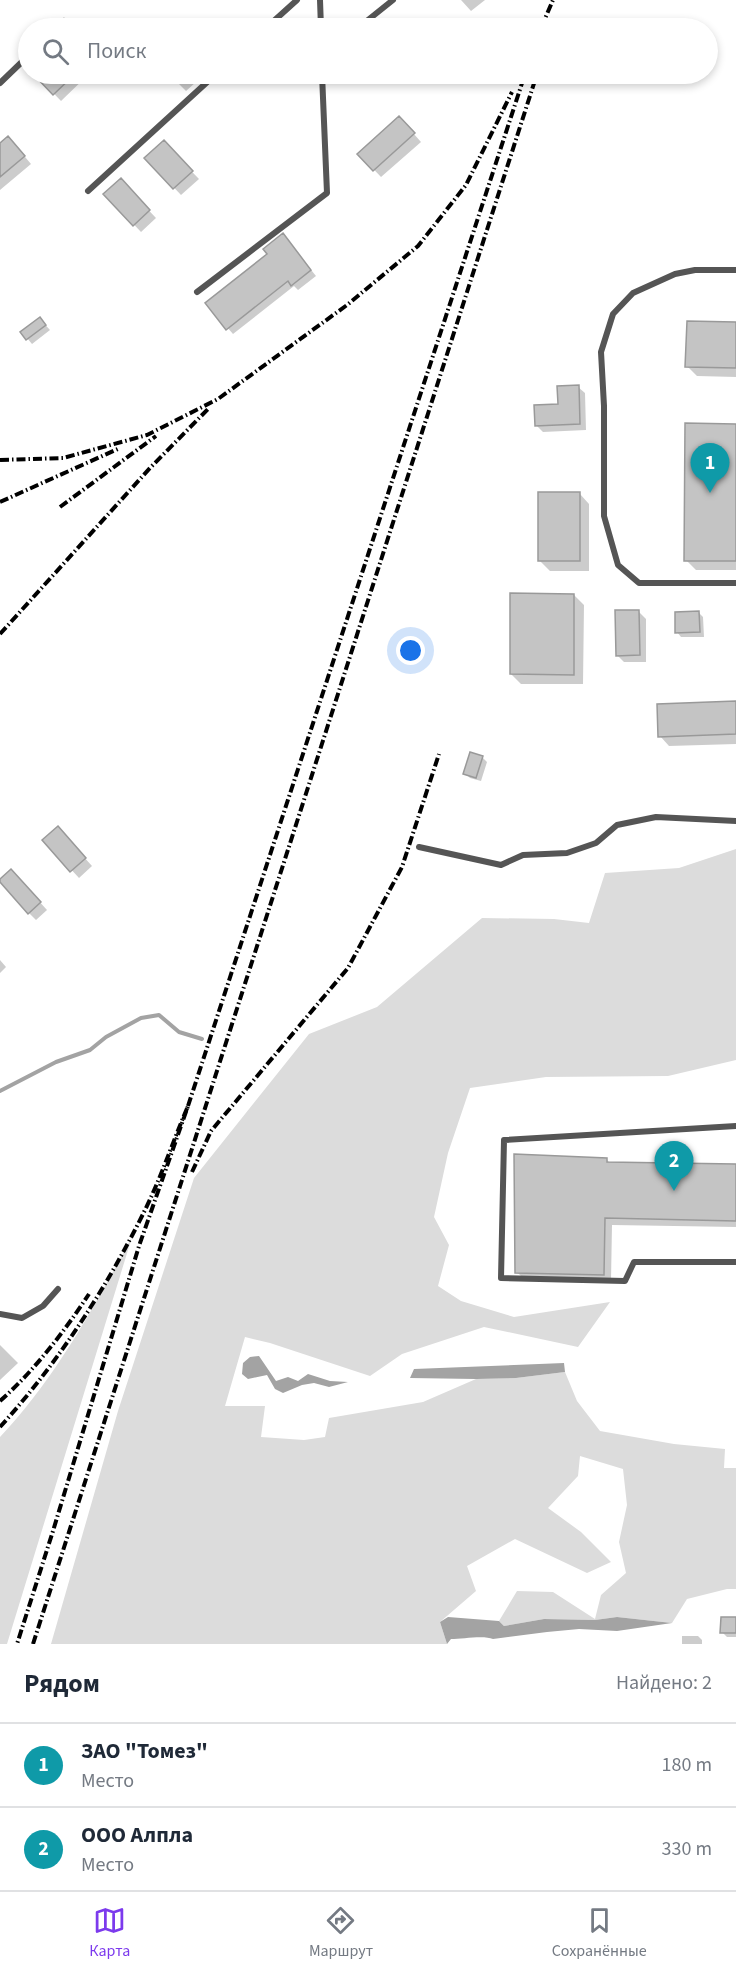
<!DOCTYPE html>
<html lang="ru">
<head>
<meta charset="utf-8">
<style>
  :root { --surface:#fff; --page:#f6f6f7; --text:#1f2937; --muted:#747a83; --line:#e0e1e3; --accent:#7c3aed }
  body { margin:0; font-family:"Source Sans 3",sans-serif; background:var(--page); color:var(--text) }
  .you { position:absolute; left:411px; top:651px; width:21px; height:21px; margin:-15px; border:4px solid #fff; border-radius:50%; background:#1a73e8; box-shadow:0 0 0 9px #1a73e833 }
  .badge { display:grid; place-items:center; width:39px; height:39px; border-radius:50%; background:var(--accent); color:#fff; font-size:20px; font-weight:700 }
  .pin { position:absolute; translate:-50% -50px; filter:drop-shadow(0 2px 3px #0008) }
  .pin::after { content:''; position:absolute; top:32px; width:21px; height:18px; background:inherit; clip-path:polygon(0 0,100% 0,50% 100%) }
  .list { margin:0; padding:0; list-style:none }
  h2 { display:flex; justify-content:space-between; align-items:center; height:78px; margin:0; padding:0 24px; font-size:26px }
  h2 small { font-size:20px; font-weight:400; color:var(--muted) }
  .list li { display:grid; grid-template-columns:39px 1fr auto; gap:18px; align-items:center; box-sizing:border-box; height:84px; padding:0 24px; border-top:2px solid var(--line) }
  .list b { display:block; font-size:22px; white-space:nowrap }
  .list p { margin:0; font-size:20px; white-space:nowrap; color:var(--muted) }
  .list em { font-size:20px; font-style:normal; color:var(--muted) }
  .icon { flex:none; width:33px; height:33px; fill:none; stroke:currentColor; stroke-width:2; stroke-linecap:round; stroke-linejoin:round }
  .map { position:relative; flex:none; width:736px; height:1644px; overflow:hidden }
  .search { position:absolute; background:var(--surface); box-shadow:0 3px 9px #0003; left:18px; right:18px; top:18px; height:66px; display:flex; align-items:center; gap:15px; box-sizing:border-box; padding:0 21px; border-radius:33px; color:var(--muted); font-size:22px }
  .sheet { height:246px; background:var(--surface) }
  nav { display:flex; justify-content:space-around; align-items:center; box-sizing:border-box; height:84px; border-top:2px solid var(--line); background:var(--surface); font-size:16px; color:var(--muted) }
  nav a { display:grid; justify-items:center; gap:3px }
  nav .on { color:var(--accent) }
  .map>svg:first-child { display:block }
  .green { fill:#dcdcdc }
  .water { fill:#a3a3a3 }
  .shadow { fill:#0003 }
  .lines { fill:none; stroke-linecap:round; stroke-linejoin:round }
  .stream { stroke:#a3a3a3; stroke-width:4 }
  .building { fill:#c4c4c4; stroke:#999; stroke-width:1.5 }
  .lane { stroke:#555; stroke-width:6 }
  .rail { stroke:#000; stroke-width:4; stroke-dasharray:9 3 1.5 3; stroke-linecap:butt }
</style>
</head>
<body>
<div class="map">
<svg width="736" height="1644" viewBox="0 0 736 1644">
  <rect width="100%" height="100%" fill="#fff"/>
  <path class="green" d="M736,849V1060L668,1076L546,1077L470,1088L448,1153L434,1217L449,1245L438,1286L461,1301L514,1317L610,1302L578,1347L484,1327L402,1354L370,1376L270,1343L245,1337L225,1406H265L261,1437L304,1440L325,1437L329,1418L423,1402L476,1379L516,1378L565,1372L577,1401L600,1431L674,1444L725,1449L724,1468H736V1589H727L687,1599L672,1623L617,1617L595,1620L544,1619L504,1626L499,1621L517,1591L553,1592L595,1619L601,1595L626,1573L619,1542L627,1505L623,1469L580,1456L578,1476L548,1508L581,1532L611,1562L587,1573L515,1539L467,1566L476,1591L440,1622L447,1644H51L118,1411L194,1178L309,1034L377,1007L482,918L554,919L589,923L605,873L679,868Z
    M132,1237L7,1644H0V1437C55,1379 94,1307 132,1237Z"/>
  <path class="water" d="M259,1356L276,1381L288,1377L298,1381L308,1374L330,1381L348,1382L329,1387L314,1383L302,1385L283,1393L275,1389L267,1375L248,1379L242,1374L243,1363L250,1357Z
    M564,1363L565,1372L516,1378L476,1379L410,1378L414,1369Z
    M448,1617L499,1621L504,1626L544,1619L595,1620L617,1617L672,1623L617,1631L579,1629L547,1632L493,1639C484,1635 462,1639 451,1639L447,1644L440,1622Z"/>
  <path class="shadow" d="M461,0H485L471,11Z
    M214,23L219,28H207Z
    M35,74H89L61,101Z
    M169,74H205L186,91Z
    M406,125L421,142L381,177L359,154Z
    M163,142L199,179L181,195L146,158Z
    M0,145H15L31,164L0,190Z
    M120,180L156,218L141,232L105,194Z
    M288,241L316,276L298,290L294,286L233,334L207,304Z
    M40,319L50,330L32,344L22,332Z
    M736,324V377L697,376L687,366Z
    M578,387L585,393L586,430L543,432L536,425Z
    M736,426V570H696L686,560Z
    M580,494L589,504V571H550L540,561Z
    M574,595L584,605L583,684H521L511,674Z
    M638,611L646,619V662H624L617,655Z
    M699,613L703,617L704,637H681L677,632Z
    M736,704V744L669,746L660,736Z
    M482,757L487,762L481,781L470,778L465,773Z
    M65,836L92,866L79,878L44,840Z
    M18,878L47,910L36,920L29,913Z
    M0,960L6,967L0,973Z
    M606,1159L610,1163L736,1165V1227L612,1225L611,1281L524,1279L517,1272Z
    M0,1345L18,1363L0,1380Z
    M736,1619V1637H727L722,1632Z
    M682,1636H698L702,1640V1644H682Z"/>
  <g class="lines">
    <path class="stream" d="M0,1091L56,1062L90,1050L106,1037L141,1018L159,1015L179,1032L202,1039"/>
  </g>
  <path class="building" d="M33,74H75L53,95Z
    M399,116L415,133L373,171L357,154Z
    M8,136L25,156L0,177V143Z
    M164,140L193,171L173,189L144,158Z
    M121,178L150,210L133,226L103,194Z
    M283,233L311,270L291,286L288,281L226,330L205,303L267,254L263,249Z
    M40,317L46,325L26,340L20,332Z
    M687,321L736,322V368L685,367Z
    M579,385L580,424L535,426L534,405L558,404L557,386Z
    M685,423L736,424V561H684Z
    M538,492H580V561H538Z
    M510,593L574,594V675L510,674Z
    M615,610H639L640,655L616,656Z
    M699,611L700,632L675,633V612Z
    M736,701V734L658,737L657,704Z
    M470,752L483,756L476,778L463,774Z
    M58,826L86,858L70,872L42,840Z
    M11,869L41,902L28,914L0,882V879Z
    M514,1154L607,1158V1162L736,1164V1221L605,1218L604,1275L515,1273Z
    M721,1617H736V1633H720Z"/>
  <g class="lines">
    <path class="lane" d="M320,0L321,28
      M57,28L64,21L72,28
      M266,28L297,0
      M358,28L393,0
      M0,83L28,56
      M88,191L216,74
      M736,270H695L675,274L633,293L613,314L601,352L604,406V516L618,565L639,583H736
      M197,292L327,193L322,74
      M419,847L501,865L523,855L567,853L596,843L617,825L656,817L736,821
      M736,1126L504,1140L501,1278L625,1281L634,1262H736
      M0,1314L22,1318L43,1306L58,1289"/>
    <path class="rail" d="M541,28L553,0
      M0,460L63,458L147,435L218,399L347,305L418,246L466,185L512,92
      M0,502L120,448
      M60,507L156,436
      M0,634L150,468L209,408
      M188,1106L525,74
      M192,1172L211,1131L348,968L402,867L439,754
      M0,1401C34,1371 64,1332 89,1294
      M0,1427C58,1363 106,1289 144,1212C161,1178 173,1141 188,1106L139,1246L53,1531L17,1644
      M33,1644L537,74"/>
  </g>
</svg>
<div class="you"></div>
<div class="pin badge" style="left:710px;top:493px;background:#0f9aa8">1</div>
<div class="pin badge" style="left:674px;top:1191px;background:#0f9aa8">2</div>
<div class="search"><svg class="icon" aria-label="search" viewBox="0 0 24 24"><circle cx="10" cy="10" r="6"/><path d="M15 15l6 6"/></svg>Поиск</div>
</div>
<section class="sheet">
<h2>Рядом<small>Найдено: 2</small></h2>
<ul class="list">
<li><span class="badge" style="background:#0f9aa8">1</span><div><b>ЗАО &quot;Томез&quot;</b><p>Место</p></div><em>180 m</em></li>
<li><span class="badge" style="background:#0f9aa8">2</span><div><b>ООО Алпла</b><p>Место</p></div><em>330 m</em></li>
</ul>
</section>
<nav>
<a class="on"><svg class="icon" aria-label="map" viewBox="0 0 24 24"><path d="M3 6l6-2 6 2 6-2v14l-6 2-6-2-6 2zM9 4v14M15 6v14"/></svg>Карта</a>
<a><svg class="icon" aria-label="directions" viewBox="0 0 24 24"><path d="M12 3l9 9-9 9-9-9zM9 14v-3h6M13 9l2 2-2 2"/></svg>Маршрут</a>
<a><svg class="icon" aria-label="saved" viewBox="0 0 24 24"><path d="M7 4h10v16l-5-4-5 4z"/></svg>Сохранённые</a>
</nav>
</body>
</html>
